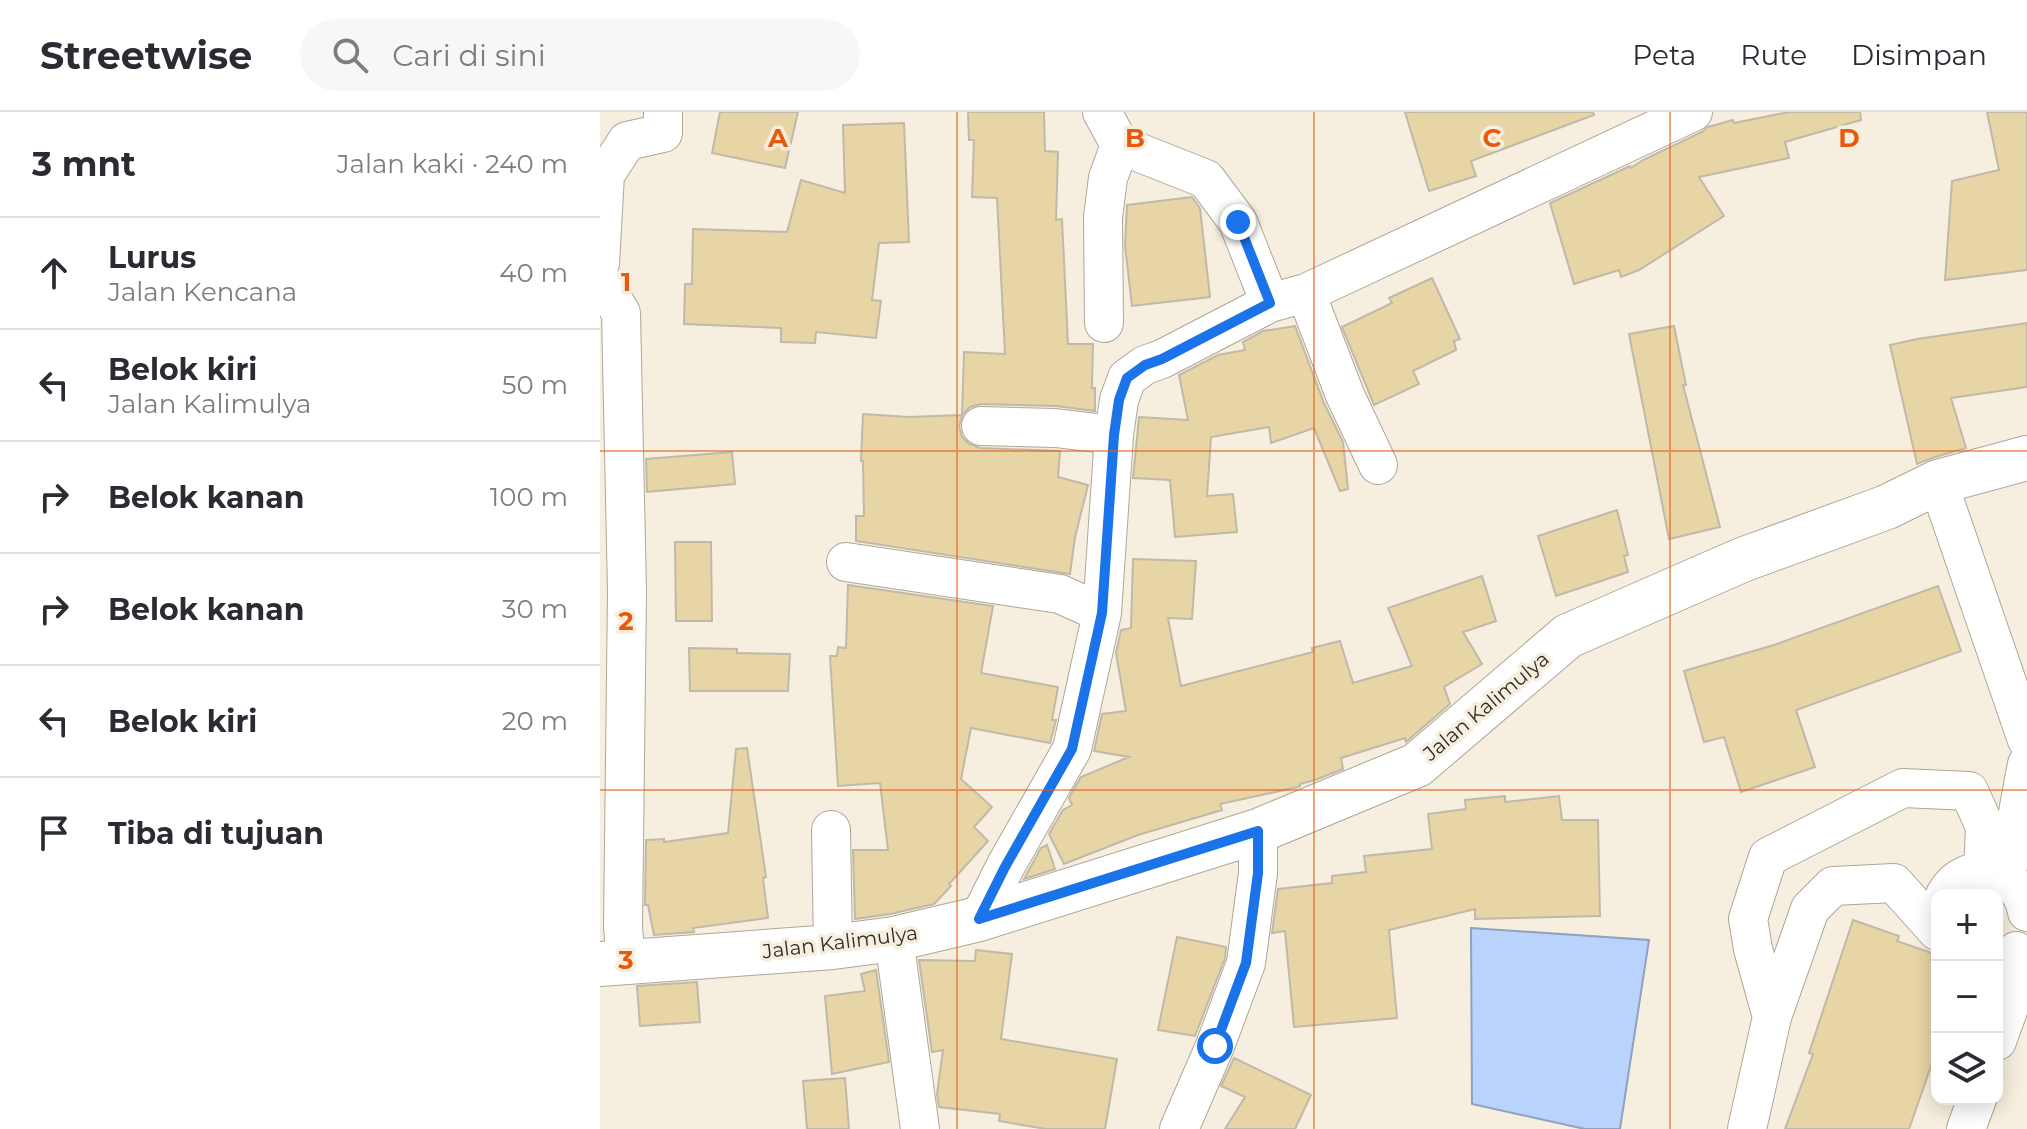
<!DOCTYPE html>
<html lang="id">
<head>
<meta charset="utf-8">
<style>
  :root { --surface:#fff; --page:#f7f7f7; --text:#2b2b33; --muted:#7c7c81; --line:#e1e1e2 }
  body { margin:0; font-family:Montserrat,sans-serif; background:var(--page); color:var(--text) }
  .controls { position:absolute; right:24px; bottom:24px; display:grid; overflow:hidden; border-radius:16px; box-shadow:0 4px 20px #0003 }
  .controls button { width:72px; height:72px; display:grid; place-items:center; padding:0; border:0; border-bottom:2px solid var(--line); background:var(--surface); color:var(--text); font:40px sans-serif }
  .stop { position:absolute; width:24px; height:24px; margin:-18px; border:6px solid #1a73e8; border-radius:50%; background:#fff }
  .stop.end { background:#1a73e8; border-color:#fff; box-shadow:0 2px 8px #0008 }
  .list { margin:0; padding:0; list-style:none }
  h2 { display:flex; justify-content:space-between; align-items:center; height:104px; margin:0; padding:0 32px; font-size:34px }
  h2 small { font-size:26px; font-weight:400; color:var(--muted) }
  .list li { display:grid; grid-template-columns:52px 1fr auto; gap:24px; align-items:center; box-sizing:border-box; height:112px; padding:0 32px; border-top:2px solid var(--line) }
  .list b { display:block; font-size:30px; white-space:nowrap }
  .list p { margin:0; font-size:26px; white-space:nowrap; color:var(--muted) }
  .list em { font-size:26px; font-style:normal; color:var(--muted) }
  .icon { flex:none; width:44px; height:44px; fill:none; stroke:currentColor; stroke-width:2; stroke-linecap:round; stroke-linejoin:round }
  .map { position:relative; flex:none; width:1427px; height:1017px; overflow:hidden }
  header { display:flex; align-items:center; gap:48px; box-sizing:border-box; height:112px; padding:0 40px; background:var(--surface); border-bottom:2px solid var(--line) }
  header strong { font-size:38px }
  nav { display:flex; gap:44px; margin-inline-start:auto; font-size:28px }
  .search { width:560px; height:72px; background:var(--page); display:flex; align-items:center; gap:20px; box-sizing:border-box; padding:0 28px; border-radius:44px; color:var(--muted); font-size:30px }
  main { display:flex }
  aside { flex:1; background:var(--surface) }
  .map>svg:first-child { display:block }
  .water { fill:#b9d3fd; stroke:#90a1bd; stroke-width:2 }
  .building { fill:#e8d5a6; stroke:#c0b9aa; stroke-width:2 }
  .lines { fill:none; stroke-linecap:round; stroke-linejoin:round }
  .street-casing { stroke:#aea798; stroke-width:40 }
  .secondary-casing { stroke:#aea798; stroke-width:46 }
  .street { stroke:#fff; stroke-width:38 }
  .secondary { stroke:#fff; stroke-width:44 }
  .route { stroke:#1a73e8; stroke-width:10 }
  .grid { fill:none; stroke:#e8590c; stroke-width:2; stroke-opacity:0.55 }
  .labels { text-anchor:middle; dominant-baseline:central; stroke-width:7; stroke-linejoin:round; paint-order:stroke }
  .street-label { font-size:20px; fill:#302d27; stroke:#f6efdf }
  .grid-label { font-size:26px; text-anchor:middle; font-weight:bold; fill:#e8590c; stroke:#f6efdf; stroke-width:7; stroke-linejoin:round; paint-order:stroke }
</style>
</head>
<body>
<header>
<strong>Streetwise</strong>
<div class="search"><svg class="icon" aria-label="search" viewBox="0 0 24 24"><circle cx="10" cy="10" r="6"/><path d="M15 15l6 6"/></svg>Cari di sini</div>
<nav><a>Peta</a><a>Rute</a><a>Disimpan</a></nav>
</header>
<main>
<aside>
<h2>3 mnt<small>Jalan kaki · 240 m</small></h2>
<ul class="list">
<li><svg class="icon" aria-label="ahead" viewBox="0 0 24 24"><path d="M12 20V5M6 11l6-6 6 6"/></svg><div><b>Lurus</b><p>Jalan Kencana</p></div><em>40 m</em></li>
<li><svg class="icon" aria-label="left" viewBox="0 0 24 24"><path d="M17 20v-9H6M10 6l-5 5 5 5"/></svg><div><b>Belok kiri</b><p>Jalan Kalimulya</p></div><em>50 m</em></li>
<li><svg class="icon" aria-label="right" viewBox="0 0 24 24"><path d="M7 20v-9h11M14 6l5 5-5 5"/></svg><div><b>Belok kanan</b></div><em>100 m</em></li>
<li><svg class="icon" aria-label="right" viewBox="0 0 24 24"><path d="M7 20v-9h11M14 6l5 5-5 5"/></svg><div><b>Belok kanan</b></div><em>30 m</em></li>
<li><svg class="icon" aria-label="left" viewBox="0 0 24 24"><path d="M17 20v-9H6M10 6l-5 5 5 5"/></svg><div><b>Belok kiri</b></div><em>20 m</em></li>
<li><svg class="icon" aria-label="arrive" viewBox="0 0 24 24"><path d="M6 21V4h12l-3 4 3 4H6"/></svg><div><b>Tiba di tujuan</b></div></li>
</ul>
</aside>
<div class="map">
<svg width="1427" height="1017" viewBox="0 0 1427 1017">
  <rect width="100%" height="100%" fill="#f6efdf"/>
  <path class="water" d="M871,816L1049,828L1020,1017H985L872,992Z"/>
  <path class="building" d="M120,0H198L185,56L112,41Z
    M368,0H444L445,39L458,40L456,108L462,107L468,232H493L492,276H495V299L456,294L381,292L370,295L363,302L359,314L362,325L369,332L380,336L460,339L458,365L488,373L475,425L470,462L256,429V404H264L263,349H261L263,302L309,305L362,303L364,240L405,242L397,86L372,85L374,28H369Z
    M805,0H993L994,3L871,49L876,64L829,79Z
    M1189,0H1260L1261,8L1185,30L1189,46L1099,65L1124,104L1039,158L1021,165L1019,158L974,172L950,91L1030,54L1031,56L1043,48L1102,20L1108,15L1133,8L1134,11Z
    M1387,0H1427V158L1345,168L1352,69L1399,58Z
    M304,11L309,130L279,131L272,188L281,189L276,226L216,220L215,231L181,230V216L84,212L85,172H92L93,117L187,120L201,68L245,81L243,13Z
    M592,85L600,96L610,185L532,194L525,134L527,93Z
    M832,166L860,227L854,229L856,238L813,259L819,272L774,293L742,215L792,191L789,186Z
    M1427,211V275L1351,286L1366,336L1332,346L1317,352L1290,233L1317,227Z
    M695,214L724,291L743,330L748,377L740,379L714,316L671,331L669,315L611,325L607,384L633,382L637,420L575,425L570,368L533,366L539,305L588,308L579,263L618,243L645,238L643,230L663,219Z
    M1074,214L1086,273H1083L1120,415L1069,427L1029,222Z
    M132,340L135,372L47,380L46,347Z
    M1017,398L1028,443L1024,444L1028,460L956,484L938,424Z
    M75,430H111L112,509H76Z
    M533,447L596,449L592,507L568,506L581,574L713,540L712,536L740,529L753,571L812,554L788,496L882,464L896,509L863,520L882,552L844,575L850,592L806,630L805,626L741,646L743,657L715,668L700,672V674L698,675L620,692L622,698L538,723L464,752L449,722L463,698L472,693L469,686L481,665L529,645L494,639L502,602L526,599L516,541L521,518L531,516Z
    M248,473L393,494L381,561L458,575L452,608H456L450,631L371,616L361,667L392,695L374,715L388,729L349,772L351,774L334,792L290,802L255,807L253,738H288L280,671L238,674L230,544H237L238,535L246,536Z
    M1338,474L1361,539L1196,598L1215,655L1141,680L1124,625L1104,630L1084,559L1174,533Z
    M89,536L137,537V541L190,542L188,579H90Z
    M147,636L166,765L163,766L168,806L93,816L94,820L54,823L48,793H45L46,728L64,727V730L128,721L136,637Z
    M905,684V690L959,684L962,708H998L1000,804L875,807V797L789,818L797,906L694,915L685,819L672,821L678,777L732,771V764L766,760L764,744L832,737L828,702L866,697L865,688Z
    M447,733L455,757L424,767L441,736Z
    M1253,808L1299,824L1297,829L1337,843V937L1309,1017H1185L1213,942L1209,941Z
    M577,825L626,835L625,846L595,924L558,918Z
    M376,838L412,842L401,927L517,947L505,1017H446L399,1009L400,1002L339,995L337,982L343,938L332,940L319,848L375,849Z
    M276,858L289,950L232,962L225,884L265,879L261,862Z
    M97,870L100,910L40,914L37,874Z
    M634,946L711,983L695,1017H625L645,985L621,974Z
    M245,966L249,1017H207L203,969Z"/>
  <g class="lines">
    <g class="street-casing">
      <path id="street" d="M502,0L520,33L606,67L638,110L670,191
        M0,151L5,63L27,29L63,21V0
        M0,167L21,201L27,479L23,815L26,849
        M706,181L745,283L778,353
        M504,211L503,105L508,66L520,33
        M381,314L455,316L514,323
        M1338,370L1427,628
        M246,450L460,482L502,501
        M231,718L233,835
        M1406,765L1427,652
        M1345,783C1367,744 1420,757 1427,800
        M379,807L405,755L472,637L502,501L514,323L519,288L527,266L545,253L562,247L670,191L706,181L1093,0
        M294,827L320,1017
        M1172,905L1153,837L1148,807L1168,745L1303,676L1369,679L1385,715L1383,760
        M1397,929L1412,887L1416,839
        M579,1017L615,934L646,851L658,761V719
        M1147,1017L1172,905L1210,797L1233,774L1294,771L1337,819
        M1366,1017L1377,987"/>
    </g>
    <g class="secondary-casing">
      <path id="secondary" d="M0,852L233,835L294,827L379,807L658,719L817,653L968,524L1142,448L1287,395L1338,370L1427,346"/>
    </g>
    <use href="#street" class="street"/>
    <use href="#secondary" class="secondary"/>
  </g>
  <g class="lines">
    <path class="route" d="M615,934L646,851L658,761V719L379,807L405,755L472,637L502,501L514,323L519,288L527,266L545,253L562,247L670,191L638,110"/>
  </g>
  <path class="grid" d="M357,0V1017M714,0V1017M1070,0V1017M0,339H1427M0,678H1427"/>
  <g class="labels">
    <g class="street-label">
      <text transform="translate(886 594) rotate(-40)">Jalan Kalimulya</text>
      <text transform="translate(240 830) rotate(-7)">Jalan Kalimulya</text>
    </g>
  </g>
  <g class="grid-label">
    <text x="178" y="35">A</text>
    <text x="535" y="35">B</text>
    <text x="892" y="35">C</text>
    <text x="1249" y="35">D</text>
    <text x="26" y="179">1</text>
    <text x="26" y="518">2</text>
    <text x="26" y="857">3</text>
  </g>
</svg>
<div class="controls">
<button>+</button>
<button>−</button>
<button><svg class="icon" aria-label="layers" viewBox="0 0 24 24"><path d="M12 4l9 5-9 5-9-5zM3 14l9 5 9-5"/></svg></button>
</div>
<div class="stop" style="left:615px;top:934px"></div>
<div class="stop end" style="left:638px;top:110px"></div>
</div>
</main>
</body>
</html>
